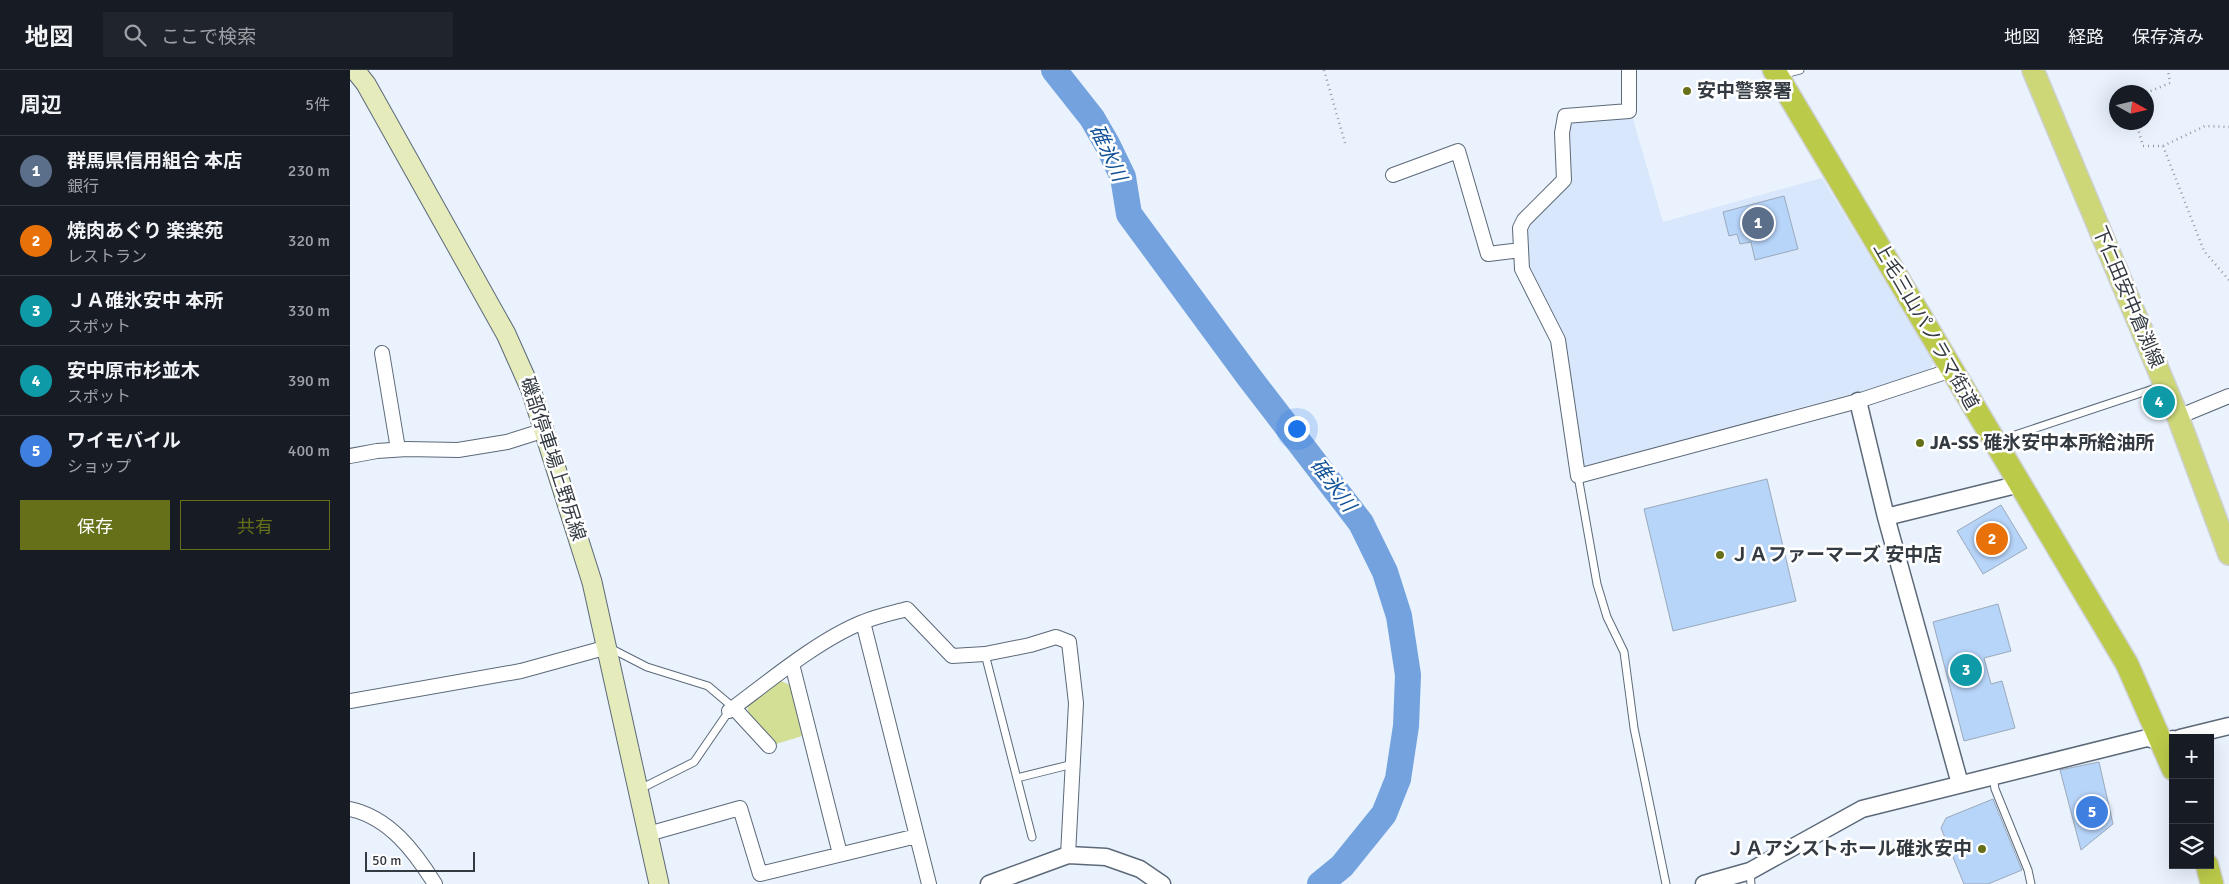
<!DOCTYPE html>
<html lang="ja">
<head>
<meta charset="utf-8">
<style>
  :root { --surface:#171b24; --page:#20242c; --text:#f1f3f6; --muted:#9ea1a6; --line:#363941; --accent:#667019 }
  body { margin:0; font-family:Signika,"Noto Sans JP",sans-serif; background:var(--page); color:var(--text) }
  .controls { position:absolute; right:15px; bottom:15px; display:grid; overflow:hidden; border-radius:0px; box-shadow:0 5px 20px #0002 }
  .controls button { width:45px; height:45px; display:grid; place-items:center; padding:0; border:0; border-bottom:1px solid var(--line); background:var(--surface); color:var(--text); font:25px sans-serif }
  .compass { position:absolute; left:1759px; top:15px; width:45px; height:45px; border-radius:50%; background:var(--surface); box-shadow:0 5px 20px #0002; rotate:98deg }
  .scale { position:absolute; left:15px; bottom:12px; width:110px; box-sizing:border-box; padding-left:5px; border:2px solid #343a41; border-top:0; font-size:14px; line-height:18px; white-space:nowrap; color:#343a41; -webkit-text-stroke:4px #fff; paint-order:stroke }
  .you { position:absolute; left:946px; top:358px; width:18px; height:18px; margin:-12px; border:4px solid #fff; border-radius:50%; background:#1a73e8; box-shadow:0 0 0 8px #1a73e833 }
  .badge { display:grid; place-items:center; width:32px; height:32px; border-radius:50%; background:var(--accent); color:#fff; font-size:16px; font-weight:700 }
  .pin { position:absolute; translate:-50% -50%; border:2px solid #fff; box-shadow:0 1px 5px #0006 }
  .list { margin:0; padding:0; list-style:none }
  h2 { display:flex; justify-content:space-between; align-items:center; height:65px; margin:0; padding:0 20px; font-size:21px }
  h2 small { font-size:16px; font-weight:400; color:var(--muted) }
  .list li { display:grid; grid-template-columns:32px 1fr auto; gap:15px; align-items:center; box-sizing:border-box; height:70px; padding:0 20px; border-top:1px solid var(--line) }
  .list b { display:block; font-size:19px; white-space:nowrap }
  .list p { margin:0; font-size:16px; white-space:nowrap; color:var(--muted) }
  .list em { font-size:16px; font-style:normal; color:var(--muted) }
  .actions { display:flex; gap:10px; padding:15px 20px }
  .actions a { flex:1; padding:11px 0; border:1px solid var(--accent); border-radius:0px; text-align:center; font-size:18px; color:var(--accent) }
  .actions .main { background:var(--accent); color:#fff }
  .icon { flex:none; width:28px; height:28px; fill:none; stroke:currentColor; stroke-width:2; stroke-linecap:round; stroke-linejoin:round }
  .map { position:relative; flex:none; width:1879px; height:814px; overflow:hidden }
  header { display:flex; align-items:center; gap:30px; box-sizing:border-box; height:70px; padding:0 25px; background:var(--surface); border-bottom:1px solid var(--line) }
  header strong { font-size:24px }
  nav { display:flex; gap:28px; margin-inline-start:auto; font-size:18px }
  .search { width:350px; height:45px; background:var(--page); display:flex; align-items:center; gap:12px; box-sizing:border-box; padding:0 18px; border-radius:0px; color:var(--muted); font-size:19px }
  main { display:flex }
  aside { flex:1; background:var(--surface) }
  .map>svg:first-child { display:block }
  .built { fill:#d8e7fb }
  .green { fill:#d3df95 }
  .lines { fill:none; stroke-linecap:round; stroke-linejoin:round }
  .river { stroke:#73a2de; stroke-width:26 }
  .building { fill:#b7d4f9; stroke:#9ba9bb }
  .service-casing { stroke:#5c6979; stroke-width:9 }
  .minor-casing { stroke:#5c6979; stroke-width:16 }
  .tertiary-casing { stroke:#5c6979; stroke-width:19 }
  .secondary-casing { stroke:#5c6979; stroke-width:21 }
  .primary-casing { stroke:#ced0d1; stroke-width:24 }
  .trunk-casing { stroke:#ced0d1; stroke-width:25 }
  .path { stroke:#949ba4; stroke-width:2.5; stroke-dasharray:1 4; stroke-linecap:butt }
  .service { stroke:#fff; stroke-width:7 }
  .minor { stroke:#fff; stroke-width:14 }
  .tertiary { stroke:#fff; stroke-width:16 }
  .secondary { stroke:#e6ebbb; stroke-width:19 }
  .primary { stroke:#cdd777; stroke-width:21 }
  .trunk { stroke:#bcca4a; stroke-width:22 }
  .poi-dot { fill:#667019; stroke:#fff; stroke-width:2 }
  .labels { text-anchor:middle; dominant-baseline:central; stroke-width:5; stroke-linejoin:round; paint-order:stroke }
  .poi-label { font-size:19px; font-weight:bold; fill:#343a41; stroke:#fff; text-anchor:start }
  .street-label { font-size:19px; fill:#343a41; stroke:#fff }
  .water-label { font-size:20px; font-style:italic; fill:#105198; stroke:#fff }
</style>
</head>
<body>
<header>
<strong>地図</strong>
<div class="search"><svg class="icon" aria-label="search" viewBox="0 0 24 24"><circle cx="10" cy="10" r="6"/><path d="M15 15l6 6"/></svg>ここで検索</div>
<nav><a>地図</a><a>経路</a><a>保存済み</a></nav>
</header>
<main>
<aside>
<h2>周辺<small>5件</small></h2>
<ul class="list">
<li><span class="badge" style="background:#5c6f8a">1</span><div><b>群馬県信用組合 本店</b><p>銀行</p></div><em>230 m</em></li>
<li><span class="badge" style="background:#e8710a">2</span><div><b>焼肉あぐり 楽楽苑</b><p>レストラン</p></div><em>320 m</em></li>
<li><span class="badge" style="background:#0f9aa8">3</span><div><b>ＪＡ碓氷安中 本所</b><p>スポット</p></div><em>330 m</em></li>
<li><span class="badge" style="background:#0f9aa8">4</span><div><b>安中原市杉並木</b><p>スポット</p></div><em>390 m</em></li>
<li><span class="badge" style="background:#3f7fe0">5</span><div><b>ワイモバイル</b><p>ショップ</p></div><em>400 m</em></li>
</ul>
<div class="actions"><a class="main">保存</a><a>共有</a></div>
</aside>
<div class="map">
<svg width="1879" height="814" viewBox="0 0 1879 814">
  <rect width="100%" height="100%" fill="#e9f2fd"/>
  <path class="built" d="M1282,46L1313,152L1472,108L1584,292L1578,303L1231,397L1211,268L1179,203L1176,153L1219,111V52Z"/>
  <path class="green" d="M431,611L440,615L452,666L426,674L397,647L398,636Z"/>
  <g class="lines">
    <path class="river" d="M704,0L742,48L757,74L773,107L779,144L899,307L1011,453L1035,502L1049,546L1058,605L1056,656L1048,709L1034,744L992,796L970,814"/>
  </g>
  <path class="building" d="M1434,126L1448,179L1405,190L1401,172L1390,174L1387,164L1379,166L1373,142Z
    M1417,409L1446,531L1323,561L1294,439Z
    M1651,435L1677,478L1633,504L1607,461Z
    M1648,534L1661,581L1634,588L1641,614L1652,611L1665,658L1614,671L1583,552Z
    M1749,692L1763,754L1731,780L1710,700Z
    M1643,729L1672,800L1638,814H1614L1591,758L1596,748Z"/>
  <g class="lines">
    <g class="service-casing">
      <path id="service" d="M1431,5L1450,0
        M1647,371L1812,316
        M1228,406L1247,514L1257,547L1274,582L1284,658L1316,814
        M260,578L297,597L358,616L384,638
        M635,584L682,767
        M1643,706L1645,719L1678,800L1681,814
        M667,708L723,694
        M290,719L344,692L379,641
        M1400,802L1401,814"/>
    </g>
    <g class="minor-casing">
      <path id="minor" d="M1279,0V41L1215,46L1212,63L1214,110L1174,150L1170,158L1172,199L1208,270L1228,406L1508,331L1602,300
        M1043,105L1108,81L1138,184L1171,180
        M32,283L48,379
        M1828,347L1879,326
        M0,386L27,381L57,379L108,380L157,372L195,360
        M513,552L579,814
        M442,594L490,784
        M0,631L171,601L258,577
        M384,638L419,676
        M379,641C418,612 468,570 513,552C527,546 542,543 557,539L602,586L635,584L680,575L706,567L719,572L726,633L718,785
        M0,739C39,747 65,782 85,814
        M298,764L390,738L410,804L567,766"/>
    </g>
    <g class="tertiary-casing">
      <path id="tertiary" d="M1508,331L1536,447L1610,714
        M1536,447L1670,414
        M1830,668L1879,656
        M639,814L718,785L756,787L790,799L812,814
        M1354,814L1400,801L1512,739L1797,668L1813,672L1823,669"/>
    </g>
    <g class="secondary-casing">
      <path id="secondary" d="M5,0L16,14L156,264L181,320L242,512L309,814"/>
    </g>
    <g class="primary-casing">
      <path id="primary" d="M1683,0L1828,347L1879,484"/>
    </g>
    <g class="trunk-casing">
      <path id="trunk" d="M1424,0L1777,594L1823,699
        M1857,795L1862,814"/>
    </g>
    <path class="path" d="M974,0L995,73
      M1796,23L1820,13L1818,0
      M1786,52L1793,76H1813L1854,181L1879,210
      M1813,76L1855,56L1879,57"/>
    <use href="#service" class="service"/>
    <use href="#minor" class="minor"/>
    <use href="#tertiary" class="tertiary"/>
    <use href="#secondary" class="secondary"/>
    <use href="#primary" class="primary"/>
    <use href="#trunk" class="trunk"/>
  </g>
  <g class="poi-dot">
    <circle cx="1337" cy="21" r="5"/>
    <circle cx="1570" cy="373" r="5"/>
    <circle cx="1370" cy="485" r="5"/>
    <circle cx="1632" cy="779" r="5"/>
  </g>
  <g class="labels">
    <g class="poi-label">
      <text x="1347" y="21">安中警察署</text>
      <text x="1580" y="373">JA-SS 碓氷安中本所給油所</text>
      <text x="1380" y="485">ＪＡファーマーズ 安中店</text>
      <text x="1622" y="779" text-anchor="end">ＪＡアシストホール碓氷安中</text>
    </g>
    <g class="street-label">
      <text transform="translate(1778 227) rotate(67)">下仁田安中倉渕線</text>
      <text transform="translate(1576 256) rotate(60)">上毛三山パノラマ街道</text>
      <text transform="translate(203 389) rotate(72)">磯部停車場上野尻線</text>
    </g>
    <g class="water-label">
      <text transform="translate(758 83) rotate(65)">碓氷川</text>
      <text transform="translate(983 415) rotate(53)">碓氷川</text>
    </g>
  </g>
</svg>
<div class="controls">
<button>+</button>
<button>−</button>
<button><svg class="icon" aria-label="layers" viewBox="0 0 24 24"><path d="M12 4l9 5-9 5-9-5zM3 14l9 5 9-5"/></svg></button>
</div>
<svg class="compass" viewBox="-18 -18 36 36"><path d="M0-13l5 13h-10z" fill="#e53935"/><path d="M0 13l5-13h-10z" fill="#9ea1a6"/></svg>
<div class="scale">50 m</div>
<div class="you"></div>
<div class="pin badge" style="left:1408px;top:153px;background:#5c6f8a">1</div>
<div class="pin badge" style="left:1642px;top:469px;background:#e8710a">2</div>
<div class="pin badge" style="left:1616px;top:600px;background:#0f9aa8">3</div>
<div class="pin badge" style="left:1809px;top:332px;background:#0f9aa8">4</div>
<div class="pin badge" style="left:1742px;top:742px;background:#3f7fe0">5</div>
</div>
</main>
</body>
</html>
